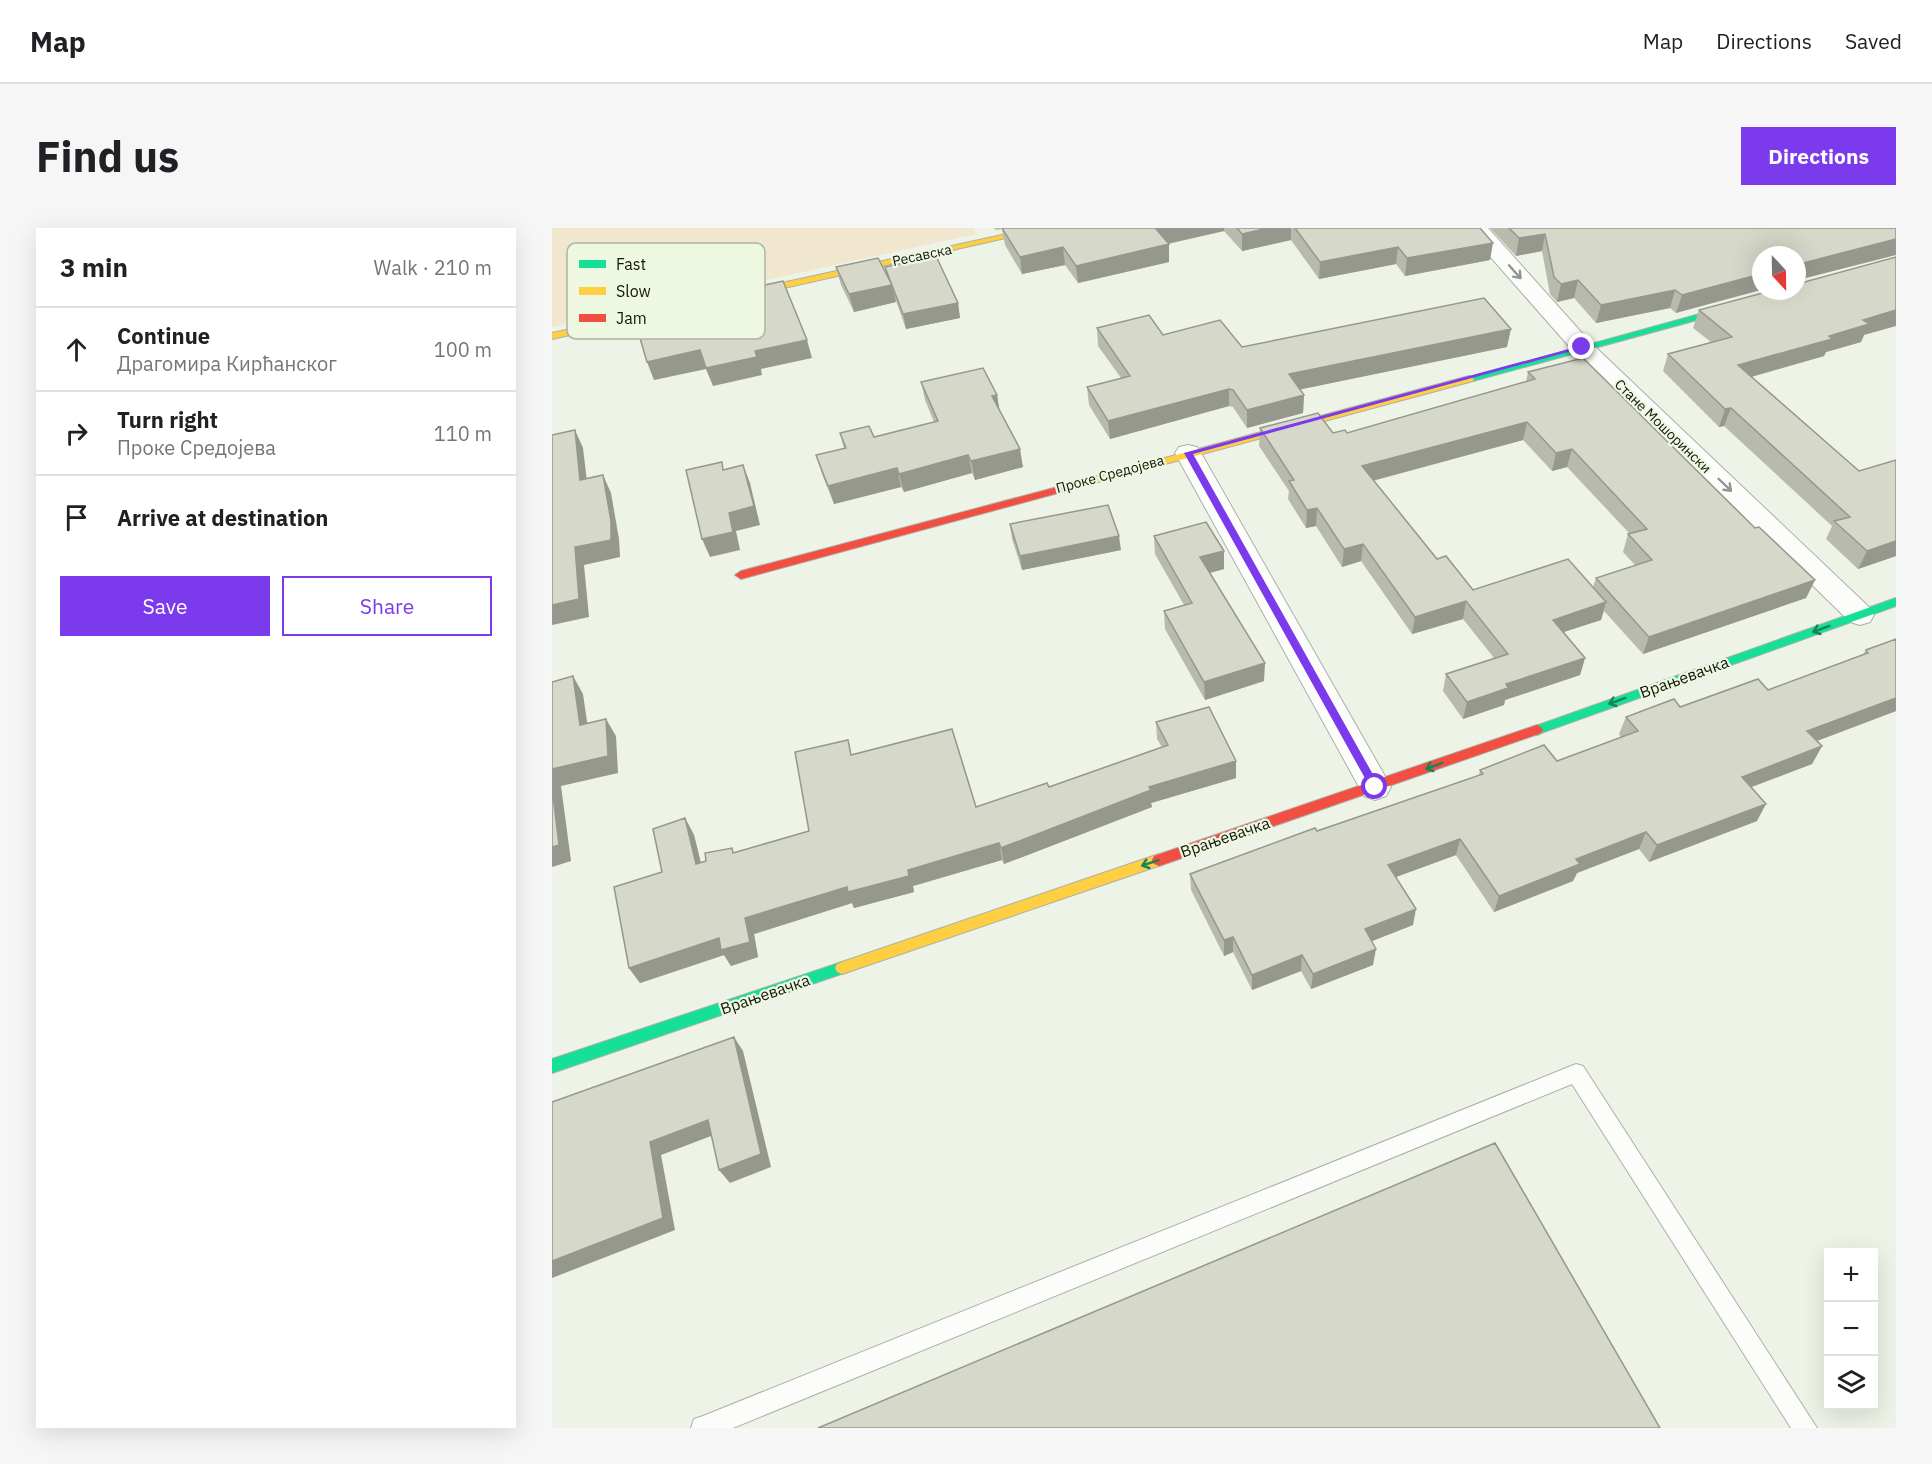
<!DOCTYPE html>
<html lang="en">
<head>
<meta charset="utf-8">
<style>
  :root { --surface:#fff; --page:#f6f6f6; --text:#202124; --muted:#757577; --line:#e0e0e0; --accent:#7c3aed }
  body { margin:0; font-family:"IBM Plex Sans",sans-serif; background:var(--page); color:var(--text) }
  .controls { position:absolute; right:18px; bottom:18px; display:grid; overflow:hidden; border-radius:0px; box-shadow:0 6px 24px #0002 }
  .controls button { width:54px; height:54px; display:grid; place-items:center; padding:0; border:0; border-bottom:2px solid var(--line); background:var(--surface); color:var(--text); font:30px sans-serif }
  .compass { position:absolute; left:1200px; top:18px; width:54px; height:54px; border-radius:50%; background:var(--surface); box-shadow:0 6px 24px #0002; rotate:158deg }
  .stop { position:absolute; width:18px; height:18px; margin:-14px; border:4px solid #7c3aed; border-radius:50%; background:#fff }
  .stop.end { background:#7c3aed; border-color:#fff; box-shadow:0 2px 6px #0008 }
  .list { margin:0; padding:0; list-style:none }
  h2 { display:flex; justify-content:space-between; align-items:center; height:78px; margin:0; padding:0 24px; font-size:26px }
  h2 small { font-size:20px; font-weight:400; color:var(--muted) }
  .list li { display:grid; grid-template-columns:39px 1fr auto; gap:18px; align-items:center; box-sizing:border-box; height:84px; padding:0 24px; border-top:2px solid var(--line) }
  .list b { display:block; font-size:22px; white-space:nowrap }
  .list p { margin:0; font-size:20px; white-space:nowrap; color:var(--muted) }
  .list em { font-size:20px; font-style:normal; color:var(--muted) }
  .actions { display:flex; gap:12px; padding:18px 24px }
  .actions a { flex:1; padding:14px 0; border:2px solid var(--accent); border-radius:0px; text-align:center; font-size:21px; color:var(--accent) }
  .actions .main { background:var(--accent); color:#fff }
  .icon { flex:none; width:33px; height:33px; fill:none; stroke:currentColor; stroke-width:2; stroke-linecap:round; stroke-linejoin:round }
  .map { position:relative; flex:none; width:1344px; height:1200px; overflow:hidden; border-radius:0px }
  header { display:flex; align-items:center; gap:36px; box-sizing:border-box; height:84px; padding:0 30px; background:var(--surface); border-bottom:2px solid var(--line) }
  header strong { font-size:28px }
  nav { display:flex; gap:33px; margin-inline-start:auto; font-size:21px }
  .intro { display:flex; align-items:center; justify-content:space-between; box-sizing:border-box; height:144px; padding:0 36px }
  h1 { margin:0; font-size:42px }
  .button { padding:15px 27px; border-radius:0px; background:var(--accent); color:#fff; font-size:21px; font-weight:700 }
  main { display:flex; gap:36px; padding:0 36px }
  aside { flex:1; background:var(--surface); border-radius:0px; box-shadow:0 6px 24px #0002 }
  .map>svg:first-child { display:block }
  .green { fill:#f1e7cf }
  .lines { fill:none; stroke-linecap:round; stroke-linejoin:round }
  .lane-casing { stroke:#acb0a7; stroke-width:2 }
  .street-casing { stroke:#acb0a7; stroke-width:2 }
  .fast-casing { stroke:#acb0a7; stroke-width:2 }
  .slow-casing { stroke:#acb0a7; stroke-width:2 }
  .jam-casing { stroke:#acb0a7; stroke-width:2 }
  .lane { fill:#fcfdfb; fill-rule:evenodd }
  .street { fill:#fcfdfb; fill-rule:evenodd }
  .fast { fill:#16e098; fill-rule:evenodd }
  .slow { fill:#ffcf43; fill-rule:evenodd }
  .jam { fill:#f24e42; fill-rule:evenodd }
  .wall { fill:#b8baad; fill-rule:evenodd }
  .shaded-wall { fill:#96978d }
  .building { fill:#d6d8c9; stroke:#96978d; stroke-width:1.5 }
  .oneway { stroke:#939590 }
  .oneway2 { stroke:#14855a }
  .route { fill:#7c3aed }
  .labels { text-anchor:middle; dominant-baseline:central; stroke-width:4.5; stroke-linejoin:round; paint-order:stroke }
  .far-street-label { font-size:14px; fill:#12160e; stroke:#eef8e1 }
  .street-label { font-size:16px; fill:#12160e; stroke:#eef8e1 }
  .key { fill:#eef8e1; stroke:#acb4a2; stroke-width:1.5 }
  .key-label { font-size:16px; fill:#12160e }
</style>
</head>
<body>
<header>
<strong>Map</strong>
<nav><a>Map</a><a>Directions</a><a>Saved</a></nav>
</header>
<div class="intro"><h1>Find us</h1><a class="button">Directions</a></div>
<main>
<aside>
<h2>3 min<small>Walk · 210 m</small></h2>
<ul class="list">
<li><svg class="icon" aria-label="ahead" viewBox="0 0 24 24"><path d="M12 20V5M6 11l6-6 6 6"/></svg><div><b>Continue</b><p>Драгомира Кирћанског</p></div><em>100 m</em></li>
<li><svg class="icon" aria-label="right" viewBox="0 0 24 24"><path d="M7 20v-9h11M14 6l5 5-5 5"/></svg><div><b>Turn right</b><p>Проке Средојева</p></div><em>110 m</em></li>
<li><svg class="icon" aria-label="arrive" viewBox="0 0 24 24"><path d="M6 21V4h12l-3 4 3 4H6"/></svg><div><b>Arrive at destination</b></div></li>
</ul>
<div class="actions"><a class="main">Save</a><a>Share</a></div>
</aside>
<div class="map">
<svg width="1344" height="1200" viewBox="0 0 1344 1200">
  <rect width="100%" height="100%" fill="#edf3e6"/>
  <path class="green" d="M0,0H422L424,6L0,99Z"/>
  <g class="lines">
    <g class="lane-casing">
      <path id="lane" d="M1024,836L1031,838L1265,1200H1239L1020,856L181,1200H139L142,1191L151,1188Z"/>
    </g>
    <g class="street-casing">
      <path id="street" d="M913,0H936L1038,114L1318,380L1322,387L1318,394L1308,397L1298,394L1022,124Z
        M636,217L645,219L649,225L834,550L839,559L834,568L823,572L812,568L623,225L627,219Z"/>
    </g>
    <g class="fast-casing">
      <path id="fast" d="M1245,62L1246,63L1244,65L921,153H913L912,151L1231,63Z
        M1344,370V378L989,505L985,507L979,502L981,499Z
        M290,734L295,736L297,740L295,744L0,845V831Z"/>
    </g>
    <g class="slow-casing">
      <path id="slow" d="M482,0H498L188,70L183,67L188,64Z
        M126,77L131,80L129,82L0,111V105Z
        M917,148L922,151L921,153L539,256L534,253L535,251Z
        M607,626L612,628L614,632L612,636L290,746L285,744L283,740L285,736L290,734Z"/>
    </g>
    <g class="jam-casing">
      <path id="jam" d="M539,250L544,253L543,255L189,351L183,347L189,343Z
        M985,497L989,499L991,502L989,505L607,638L602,636L600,632L602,628Z"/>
    </g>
    <use href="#lane" class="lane"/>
    <use href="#street" class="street"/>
    <use href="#fast" class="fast"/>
    <use href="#slow" class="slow"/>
    <use href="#jam" class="jam"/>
  </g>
  <path class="wall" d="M442,0H928L938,32L853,48L844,36L767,51L739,12L690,23L672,3L616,16L617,34L526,55L513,37L470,46L453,17L450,1L444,2Z
    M938,0H1344L1246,52L1245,55V27L1124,85L1118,80L1044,95L1022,70L1005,74L998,66L990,23L964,28Z
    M284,39L335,48L333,39L406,75L408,90L354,101L343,70L344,74L302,84L289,57Z
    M1147,82L1312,107L1309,114L1274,124L1272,128L1200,149L1307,243L1344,232V328L1306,341L1274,311L1280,298L1172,198L1167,199L1111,143L1116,126L1159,114L1141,100Z
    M545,100L611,107L690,119H955L748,161L752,167L751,185L695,200L681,179L677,178L558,211L537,177L535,159L569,150L546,118Z
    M976,144L1203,300L1263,352L1254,370L1091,426L1052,383L1049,392L1012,404L1033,430L1028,447L953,472L952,477L911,491L891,463L894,446L942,430L911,391L860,406L809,333L790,339L764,298L754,300L736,271L737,263L707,218L708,200L795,205L974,154ZM971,212L1000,243L1015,239L1078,306H1076L1071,324L1083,337L1044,350L1041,359L921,362L885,331L821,253Z
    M369,154L445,167L447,183L471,239L423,252L420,245L352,264L349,259L282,276L270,246L264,227L292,221L288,205L322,209L382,194L373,172Z
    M458,296L569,322L470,342L460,311Z
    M602,308L672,341L658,345L712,453L653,472L613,401L612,383L632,377L603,326Z
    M1344,411V483L1265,513L1270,518L1260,536L1199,559L1205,593L1097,634L1087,621L1025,645L1021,653L942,684L904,627L844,649L861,697L820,713L821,737L759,761L749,743L700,762L681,724L672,728L639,662L638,646L765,603L927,547L928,542L1005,533L1069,509L1067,506L1074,489L1216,462L1311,426L1314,422Z
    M604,494L684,533V550L599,575L600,579L452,636L450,632L361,658L362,664L302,680L300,675L202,706L206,729L179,738L172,727L88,755L77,740L110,644L133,590L142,607L149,635L257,603L301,526L424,579L497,559L610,519L605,511Z"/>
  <path class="shaded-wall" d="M608,0H672V3L605,18L604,1Z
    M716,0H739V12L690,23V6Z
    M993,6L990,23L964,28L967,10Z
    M1344,11V27L1246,52L1251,35Z
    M941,15L938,32L853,48L855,30Z
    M617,16V34L526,55L524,38Z
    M511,19L513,37L470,46L468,29Z
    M846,19L844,36L767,51L768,34Z
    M1209,46V62L1124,85L1130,67Z
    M1026,52L1022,70L1005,74L1009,56Z
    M340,57L344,74L302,84L297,66Z
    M1123,62L1118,80L1044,95L1049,77Z
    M406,75L408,90L354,101L351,86Z
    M1344,82V98L1312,107L1309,114L1274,124L1272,128L1180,154L1186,137L1277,108L1311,92Z
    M959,101L955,119L736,164L737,146Z
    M255,112L260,130L209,141L210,147L161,158L154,141L102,152L95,134L148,122L203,123Z
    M677,161V178L558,211L556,193Z
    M445,167L448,185L440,168Z
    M752,167L751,185L695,200V182Z
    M1179,180L1172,198L1167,199L1173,181Z
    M975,194L971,212L808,256L810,238Z
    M23,202L31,220L37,270L28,252Z
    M468,221L471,239L423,252L419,233Z
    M1020,221L1015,239L1000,243L1004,225Z
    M416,227L420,245L352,264L347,246Z
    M191,237L198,255L208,297L184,303L188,322L158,329L150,311L177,285Z
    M345,240L349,259L282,276L276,258Z
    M51,247L59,265L67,311L68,329L32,337L37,389L0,397V377Z
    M765,280L764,298L754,300L755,282Z
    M1344,304V328L1306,341L1315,323Z
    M567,308L569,322L470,342L468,328Z
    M811,316L809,333L790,339L792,321Z
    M672,323V341L649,347L648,329Z
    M1263,352L1254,370L1091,426L1097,409Z
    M914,373L911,391L860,406L863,389Z
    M1054,374L1049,392L996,409L1001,392Z
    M1033,430L1028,447L953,472L952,477L911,491L915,474L954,456Z
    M713,435L712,453L653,472L652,454Z
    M21,448L31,466L38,514L28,497Z
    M1344,470V483L1246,520L1255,503Z
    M54,491L64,508L66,545L9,558L19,633L0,639V541Z
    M1270,518L1260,536L1181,566L1190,549Z
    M684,533V550L599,575L600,579L452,636L449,620L597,559Z
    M1214,576L1205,593L1097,634L1105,617Z
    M133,590L142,607L153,652L144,636Z
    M1094,604L1087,621L1025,645L1021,653L942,684L947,668L1024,631Z
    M908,611L904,627L833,653L836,637Z
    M447,615L450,632L361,658L362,664L302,680L300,675L202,706L206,729L179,738L172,727L88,755L77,740L193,690L295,659Z
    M864,681L861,697L810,717L813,701Z
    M681,709V724L672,728V712Z
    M824,721L821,737L759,761L761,746Z
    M750,727L749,743L700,762V747Z
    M182,809L191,823L219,939L178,955L167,942Z
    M156,892L167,905L109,927L123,1002L0,1050V1033L98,914Z"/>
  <path class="building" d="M450,0H608L604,1L617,16L524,38L511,19L468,29Z
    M685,0H716L690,6Z
    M743,0H928L941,15L855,30L846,19L768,34Z
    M957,0H1344V11L1251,35L1249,43H1245V27H1209V46L1130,67L1123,62L1049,77L1026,52L1009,56L1002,49L993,6L967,10Z
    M384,28L406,75L351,86L333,39Z
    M1344,29V82L1311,92L1317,96L1277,108L1280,111L1186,137L1307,243L1344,232V313L1315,323L1282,293L1298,289L1179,180L1173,181L1116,126L1180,109L1147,82L1218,63H1245V56Z
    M326,30L340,57L297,66L284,39Z
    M231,53L255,112L203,123L205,129L154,140L148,122L95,134L81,86Z
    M932,70L959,101L737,146L752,167L695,182L681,162L677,161L556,193L535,159L578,148L545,100L597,87L611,107L668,92L690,119Z
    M1031,130L1203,300L1207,299L1263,352L1097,409L1044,350L1100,332L1076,306L1095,301L1020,221L1004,225L975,194L810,238L885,331L894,328L921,362L1016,331L1054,374L1001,392L1033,430L954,456L956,460L915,474L894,446L956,426L914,373L863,389L811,316L792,321L765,280L755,282L737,253L742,252L708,200L766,185L781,205L793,202L795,205L983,151L976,144Z
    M431,140L445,167L440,168L468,221L419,233L416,227L347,246L345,240L276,258L264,227L294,220L288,205L317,198L322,209L386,193L369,154Z
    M23,202L28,252L51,247L59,293V312L23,319L27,371L0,377V207Z
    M170,234L171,242L191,237L202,278L177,285L181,304L150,311L134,242Z
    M556,277L567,308L468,328L458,296Z
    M654,294L672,323L648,329L713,435L652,454L612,383L640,375L602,308Z
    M1344,411V470L1255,503L1270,518L1190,549L1214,576L1105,617L1094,604L1024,631L1028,636L947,668L908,611L836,637L864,681L813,701L824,721L761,746L750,727L700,747L681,709L672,712L638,646L763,600L765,603L931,546L928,542L992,517L1005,533L1086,503L1074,489L1122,471L1128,479L1206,451L1216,462L1316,425L1314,422Z
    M21,448L28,497L54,491L56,528L0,541V454Z
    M657,479L684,533L597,559L599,562L449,620L447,615L356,642L357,648L296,664L295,659L193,690L198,714L169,722L167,710L77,740L62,659L110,644L101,601L133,590L144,636L154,633L153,625L180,620L181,625L257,603L243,524L296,512L299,527L400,501L424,579L495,555L497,559L616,517L604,494Z
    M0,559L7,617L0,619Z
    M182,809L209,926L167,942L156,892L98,914L111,990L0,1033V874Z
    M943,915L1108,1200H266Z"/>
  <defs><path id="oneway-shaft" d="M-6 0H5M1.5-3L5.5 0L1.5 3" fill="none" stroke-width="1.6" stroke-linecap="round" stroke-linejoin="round" transform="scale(1.5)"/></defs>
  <g class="oneway">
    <use href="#oneway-shaft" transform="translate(963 44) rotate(48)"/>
    <use href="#oneway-shaft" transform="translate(1173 257) rotate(44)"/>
  </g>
  <g class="oneway2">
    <use href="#oneway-shaft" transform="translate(1269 401) rotate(160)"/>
    <use href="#oneway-shaft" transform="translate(1065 473) rotate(160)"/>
    <use href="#oneway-shaft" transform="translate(882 538) rotate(160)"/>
    <use href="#oneway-shaft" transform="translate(598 635) rotate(161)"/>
  </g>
  <path class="route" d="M1028,118L1034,119L641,226L828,559L819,561L632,225Z"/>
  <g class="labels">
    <g class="far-street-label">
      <text transform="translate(370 27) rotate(-12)">Ресавска</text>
      <text transform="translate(1111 198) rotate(44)">Стане Мошорински</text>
      <text transform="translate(558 246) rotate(-15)">Проке Средојева</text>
    </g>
    <g class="street-label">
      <text transform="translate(1132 449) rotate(-20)">Врањевачка</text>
      <text transform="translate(673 609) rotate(-19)">Врањевачка</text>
      <text transform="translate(213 766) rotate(-19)">Врањевачка</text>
    </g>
  </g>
  <rect x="15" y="15" width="198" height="96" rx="9" class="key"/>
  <rect x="27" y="32" width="27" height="8" fill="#16e098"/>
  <rect x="27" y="59" width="27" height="8" fill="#ffcf43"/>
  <rect x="27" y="86" width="27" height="8" fill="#f24e42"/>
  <g class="key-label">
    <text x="64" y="42">Fast</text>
    <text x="64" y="69">Slow</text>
    <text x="64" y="96">Jam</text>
  </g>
</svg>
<div class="controls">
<button>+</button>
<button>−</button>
<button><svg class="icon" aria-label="layers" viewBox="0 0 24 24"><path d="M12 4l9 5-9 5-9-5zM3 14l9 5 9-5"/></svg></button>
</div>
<svg class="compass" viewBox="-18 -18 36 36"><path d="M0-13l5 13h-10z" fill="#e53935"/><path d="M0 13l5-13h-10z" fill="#757577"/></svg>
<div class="stop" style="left:823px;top:559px"></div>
<div class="stop end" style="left:1030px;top:119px"></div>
</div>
</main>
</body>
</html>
